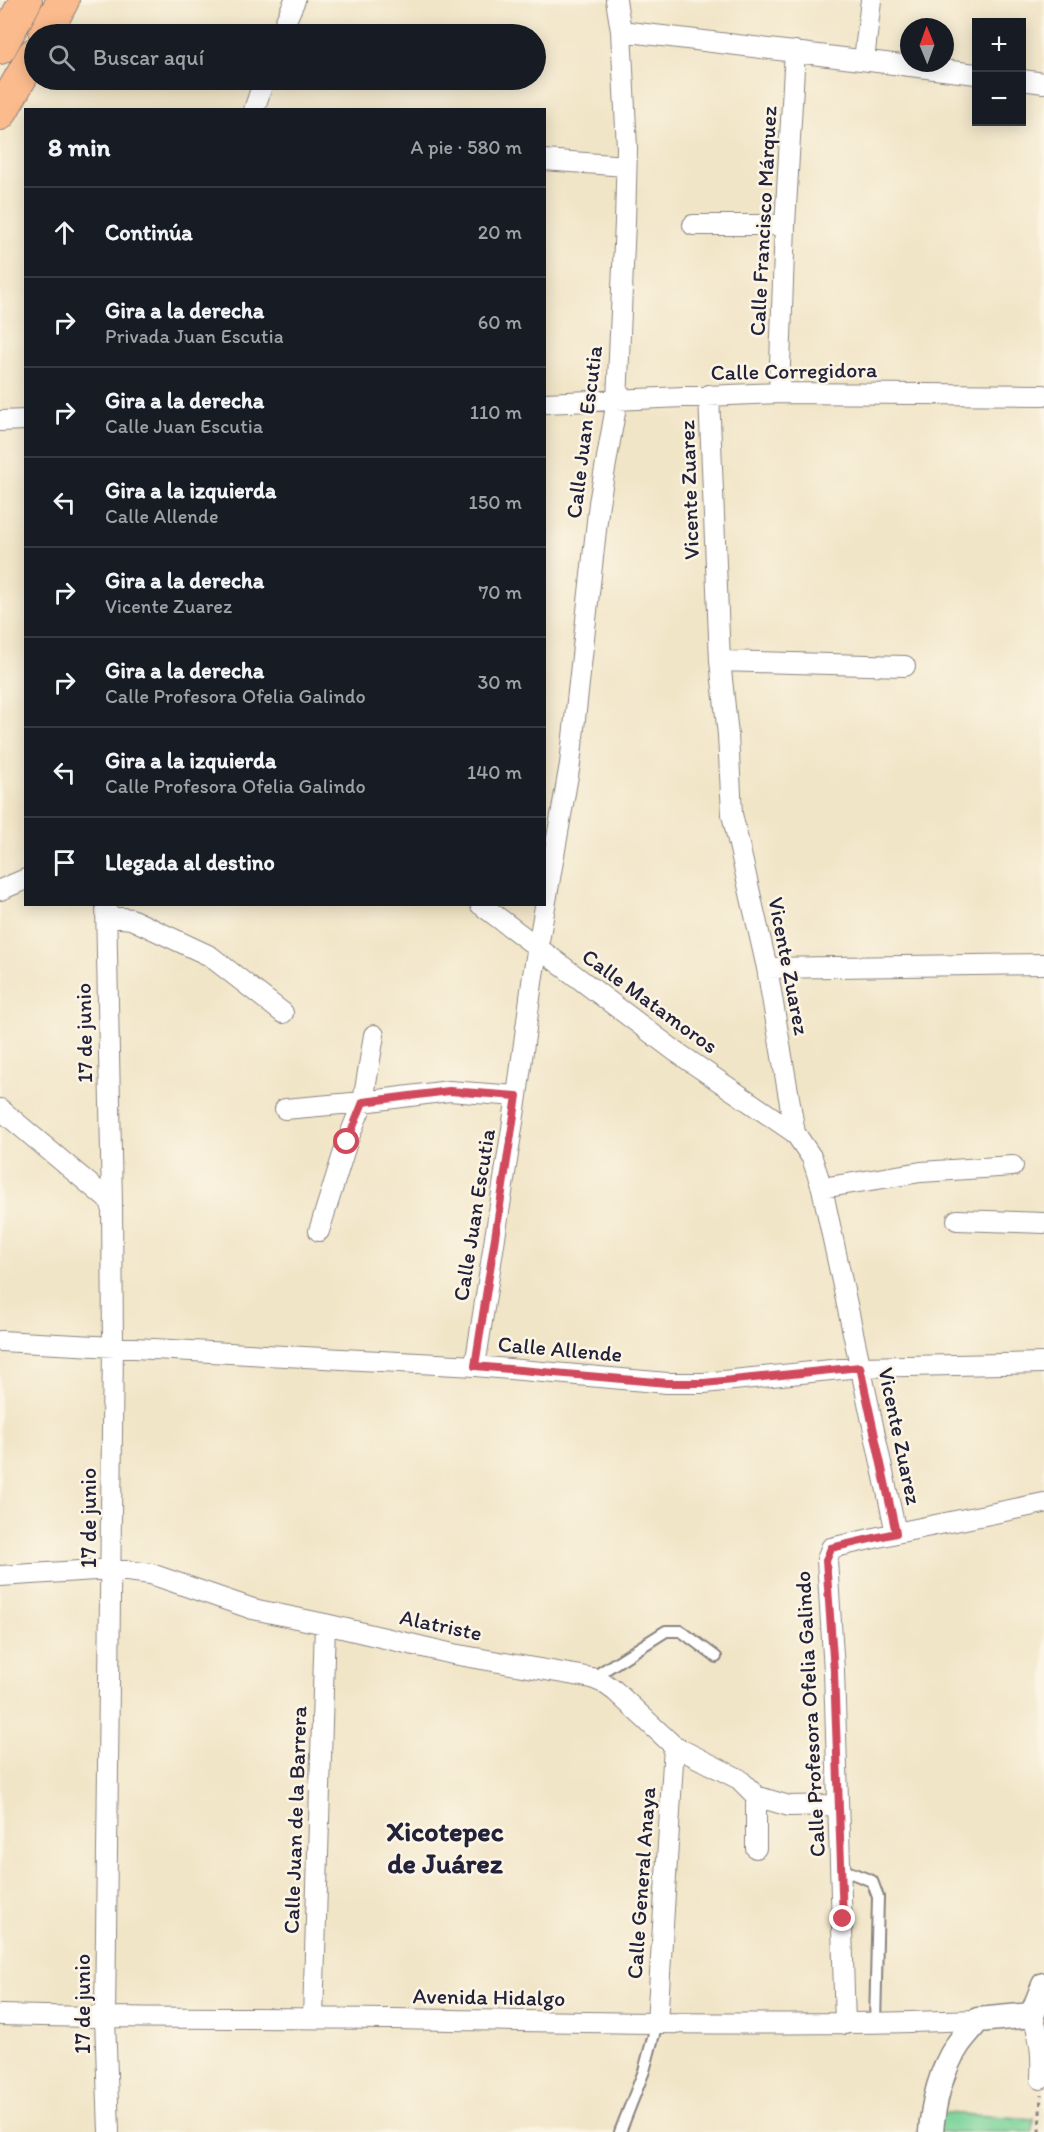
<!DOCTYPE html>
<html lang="es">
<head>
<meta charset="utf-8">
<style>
  :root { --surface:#171b24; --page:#242831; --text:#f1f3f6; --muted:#9ea1a6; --line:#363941 }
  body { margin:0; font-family:Itim,sans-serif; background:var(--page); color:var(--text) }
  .controls { position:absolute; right:18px; top:18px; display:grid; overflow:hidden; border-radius:0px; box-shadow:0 3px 15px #0003 }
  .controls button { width:54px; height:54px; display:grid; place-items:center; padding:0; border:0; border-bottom:2px solid var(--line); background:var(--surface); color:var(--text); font:30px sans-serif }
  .compass { position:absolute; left:900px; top:18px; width:54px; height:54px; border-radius:50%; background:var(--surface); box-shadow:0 3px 15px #0003; rotate:359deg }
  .stop { position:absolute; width:18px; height:18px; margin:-14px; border:4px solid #d1495b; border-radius:50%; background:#fff }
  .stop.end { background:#d1495b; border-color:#fff; box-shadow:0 2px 6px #0008 }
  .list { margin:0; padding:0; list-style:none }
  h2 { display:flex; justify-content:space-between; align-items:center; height:78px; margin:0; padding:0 24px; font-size:26px }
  h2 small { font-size:20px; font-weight:400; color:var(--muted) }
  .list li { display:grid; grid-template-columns:39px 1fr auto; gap:18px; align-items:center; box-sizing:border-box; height:90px; padding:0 24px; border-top:2px solid var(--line) }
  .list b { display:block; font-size:22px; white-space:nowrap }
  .list p { margin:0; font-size:20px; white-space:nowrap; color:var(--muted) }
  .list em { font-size:20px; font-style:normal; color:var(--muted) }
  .icon { flex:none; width:33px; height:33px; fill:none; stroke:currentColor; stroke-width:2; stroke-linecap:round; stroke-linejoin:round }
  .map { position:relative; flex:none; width:1044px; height:2132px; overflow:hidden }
  .search { position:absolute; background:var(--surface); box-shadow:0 3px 15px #0003; left:24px; top:24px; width:522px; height:66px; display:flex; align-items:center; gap:15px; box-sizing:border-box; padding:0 21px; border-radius:33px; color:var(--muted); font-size:22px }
  .panel { position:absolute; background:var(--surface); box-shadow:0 3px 15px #0003; left:24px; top:108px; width:522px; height:798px; border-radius:0px }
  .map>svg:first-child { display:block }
  .park { fill:#79d399; stroke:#4e7a6a; stroke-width:1.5 }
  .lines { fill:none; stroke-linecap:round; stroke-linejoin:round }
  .service-casing { stroke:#8a8481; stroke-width:14 }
  .minor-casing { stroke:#8a8481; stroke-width:22 }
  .tertiary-casing { stroke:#8a8481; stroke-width:27 }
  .primary-casing { stroke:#8a8481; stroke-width:34 }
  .path { stroke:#8a8481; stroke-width:3; stroke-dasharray:4.5 4.5; stroke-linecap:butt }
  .service { stroke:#fff; stroke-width:10 }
  .minor { stroke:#fff; stroke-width:20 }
  .tertiary { stroke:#fff; stroke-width:24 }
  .primary { stroke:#fbbb8d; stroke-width:32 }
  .route { stroke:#d1495b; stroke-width:8 }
  .labels { text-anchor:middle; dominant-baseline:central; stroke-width:5; stroke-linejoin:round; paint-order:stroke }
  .street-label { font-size:22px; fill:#22223b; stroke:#fcf5e5 }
  .district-label { font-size:28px; font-weight:bold; fill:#22223b; stroke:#fcf5e5 }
</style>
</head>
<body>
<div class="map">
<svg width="1044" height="2132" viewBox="0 0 1044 2132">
  <rect width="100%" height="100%" fill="#fcf5e5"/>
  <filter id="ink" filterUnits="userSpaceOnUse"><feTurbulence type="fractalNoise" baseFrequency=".0167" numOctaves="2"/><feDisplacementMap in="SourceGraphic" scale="12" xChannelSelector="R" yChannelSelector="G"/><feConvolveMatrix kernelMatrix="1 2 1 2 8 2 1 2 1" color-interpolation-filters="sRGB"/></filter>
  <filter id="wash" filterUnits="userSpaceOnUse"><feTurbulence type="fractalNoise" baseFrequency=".008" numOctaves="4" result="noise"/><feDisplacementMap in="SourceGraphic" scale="24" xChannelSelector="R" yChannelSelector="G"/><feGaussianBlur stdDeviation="1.35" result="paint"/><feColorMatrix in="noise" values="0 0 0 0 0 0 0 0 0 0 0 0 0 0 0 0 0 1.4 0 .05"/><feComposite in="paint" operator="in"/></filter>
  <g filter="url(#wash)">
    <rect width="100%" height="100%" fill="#f1e5c7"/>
    <path class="park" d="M930,2112L1034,2119L1033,2132H931Z"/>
  </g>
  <g filter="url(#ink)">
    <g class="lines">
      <g class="service-casing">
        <path id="service" d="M592,1678L666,1631H681L716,1657
          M841,1869L872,1881L878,1897L875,2024
          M620,2132L644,2071L657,2023"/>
      </g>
      <g class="minor-casing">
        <path id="minor" d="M621,31L976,74
          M280,34L295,0
          M864,60L871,0
          M1022,80L1044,83
          M254,110L264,80
          M544,160L626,166
          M693,225H785
          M779,393L785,225L795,51
          M709,395L720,661L728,735L732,814L767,968L795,1133L812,1158L822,1188L896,1533
          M544,403L779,393L1044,395
          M0,421L26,420
          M720,661L905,666
          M0,890L26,879
          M106,904L112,1203L113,1347L105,2018L109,2132
          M480,904L675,1051L795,1133
          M106,916L131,919L210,956L283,1013
          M767,968L1044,964
          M0,1109L112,1203
          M285,1109L363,1102L449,1091L517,1096
          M822,1188L921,1172L1013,1166
          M957,1220L1044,1223
          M319,1231L347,1142L363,1102L374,1035
          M0,1341L475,1366L667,1383H704L860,1367L1044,1363
          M475,1366L517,1096L533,975L570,764L599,503L617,401L625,222L627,148L621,31L616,0
          M0,1576L111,1569L151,1574L253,1609L325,1624L453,1654L592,1678L604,1683L615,1691L674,1746L739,1779L756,1796L789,1806L838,1805
          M756,1848V1796
          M0,2015C131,2019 262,2017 393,2019C588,2022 783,2027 978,2020
          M1032,2015C1041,2037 1042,2056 1041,2079
          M313,2018L325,1624
          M657,2023L674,1746
          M845,2024L834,1671L827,1560L831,1548L896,1533L1044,1503"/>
      </g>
      <g class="tertiary-casing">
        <path id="tertiary" d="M931,2132C933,2104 941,2070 957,2046C963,2037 971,2029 978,2020L1032,2015L1044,1985"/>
      </g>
      <g class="primary-casing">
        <path id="primary" d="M45,34L63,0
          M0,48L26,0
          M0,114L34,54"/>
      </g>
      <path class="path" d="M1039,2132L1041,2095"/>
      <use href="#service" class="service"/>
      <use href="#minor" class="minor"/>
      <use href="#tertiary" class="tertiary"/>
      <use href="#primary" class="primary"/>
    </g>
  </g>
  <g class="lines" filter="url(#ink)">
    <path class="route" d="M347,1142L363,1102L449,1091L517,1096L475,1366L667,1383H704L860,1367L896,1533L831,1548L826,1560L834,1671L843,1919"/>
  </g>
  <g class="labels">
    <g class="street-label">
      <text transform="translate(763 221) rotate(-87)">Calle Francisco Márquez</text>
      <text transform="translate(794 371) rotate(-1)">Calle Corregidora</text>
      <text transform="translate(584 432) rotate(-83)">Calle Juan Escutia</text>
      <text transform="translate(689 490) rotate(-92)">Vicente Zuarez</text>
      <text transform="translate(789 966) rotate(79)">Vicente Zuarez</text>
      <text transform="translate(650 1001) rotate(36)">Calle Matamoros</text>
      <text transform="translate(84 1033) rotate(-91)">17 de junio</text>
      <text transform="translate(474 1215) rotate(-81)">Calle Juan Escutia</text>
      <text transform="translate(560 1349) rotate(5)">Calle Allende</text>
      <text transform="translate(900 1436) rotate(78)">Vicente Zuarez</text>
      <text transform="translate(88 1518) rotate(-90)">17 de junio</text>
      <text transform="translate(441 1625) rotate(12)">Alatriste</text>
      <text transform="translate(810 1714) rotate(-93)">Calle Profesora Ofelia Galindo</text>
      <text transform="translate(295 1820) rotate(-88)">Calle Juan de la Barrera</text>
      <text transform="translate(641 1883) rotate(-86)">Calle General Anaya</text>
      <text transform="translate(489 1997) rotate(1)">Avenida Hidalgo</text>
      <text transform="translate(82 2004) rotate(-90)">17 de junio</text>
    </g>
    <g class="district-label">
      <text x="445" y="1831">Xicotepec<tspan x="445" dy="32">de Juárez</tspan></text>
    </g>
  </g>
</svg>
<div class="controls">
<button>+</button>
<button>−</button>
</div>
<svg class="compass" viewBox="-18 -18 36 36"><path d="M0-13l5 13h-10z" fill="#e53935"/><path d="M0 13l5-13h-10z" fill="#9ea1a6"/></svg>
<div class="stop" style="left:347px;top:1142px"></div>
<div class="stop end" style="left:843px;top:1919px"></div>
<div class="search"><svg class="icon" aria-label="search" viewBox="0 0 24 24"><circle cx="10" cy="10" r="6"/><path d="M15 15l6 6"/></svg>Buscar aquí</div>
<section class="panel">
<h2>8 min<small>A pie · 580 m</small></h2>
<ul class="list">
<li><svg class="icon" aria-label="ahead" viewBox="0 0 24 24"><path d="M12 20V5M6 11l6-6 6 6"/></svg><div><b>Continúa</b></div><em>20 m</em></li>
<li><svg class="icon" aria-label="right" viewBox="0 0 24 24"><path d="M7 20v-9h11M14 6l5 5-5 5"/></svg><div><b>Gira a la derecha</b><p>Privada Juan Escutia</p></div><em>60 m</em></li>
<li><svg class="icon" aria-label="right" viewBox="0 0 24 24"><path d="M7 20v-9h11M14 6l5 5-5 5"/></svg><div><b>Gira a la derecha</b><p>Calle Juan Escutia</p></div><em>110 m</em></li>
<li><svg class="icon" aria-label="left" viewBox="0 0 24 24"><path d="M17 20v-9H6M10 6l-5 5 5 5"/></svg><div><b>Gira a la izquierda</b><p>Calle Allende</p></div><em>150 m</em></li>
<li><svg class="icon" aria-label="right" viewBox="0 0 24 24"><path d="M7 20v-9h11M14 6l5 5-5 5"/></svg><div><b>Gira a la derecha</b><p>Vicente Zuarez</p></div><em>70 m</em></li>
<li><svg class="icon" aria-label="right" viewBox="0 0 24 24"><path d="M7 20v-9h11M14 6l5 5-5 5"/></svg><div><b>Gira a la derecha</b><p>Calle Profesora Ofelia Galindo</p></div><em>30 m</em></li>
<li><svg class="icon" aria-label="left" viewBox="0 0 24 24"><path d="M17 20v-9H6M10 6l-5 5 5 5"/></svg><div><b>Gira a la izquierda</b><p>Calle Profesora Ofelia Galindo</p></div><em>140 m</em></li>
<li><svg class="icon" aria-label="arrive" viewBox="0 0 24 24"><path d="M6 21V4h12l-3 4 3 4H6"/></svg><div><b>Llegada al destino</b></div></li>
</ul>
</section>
</div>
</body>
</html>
